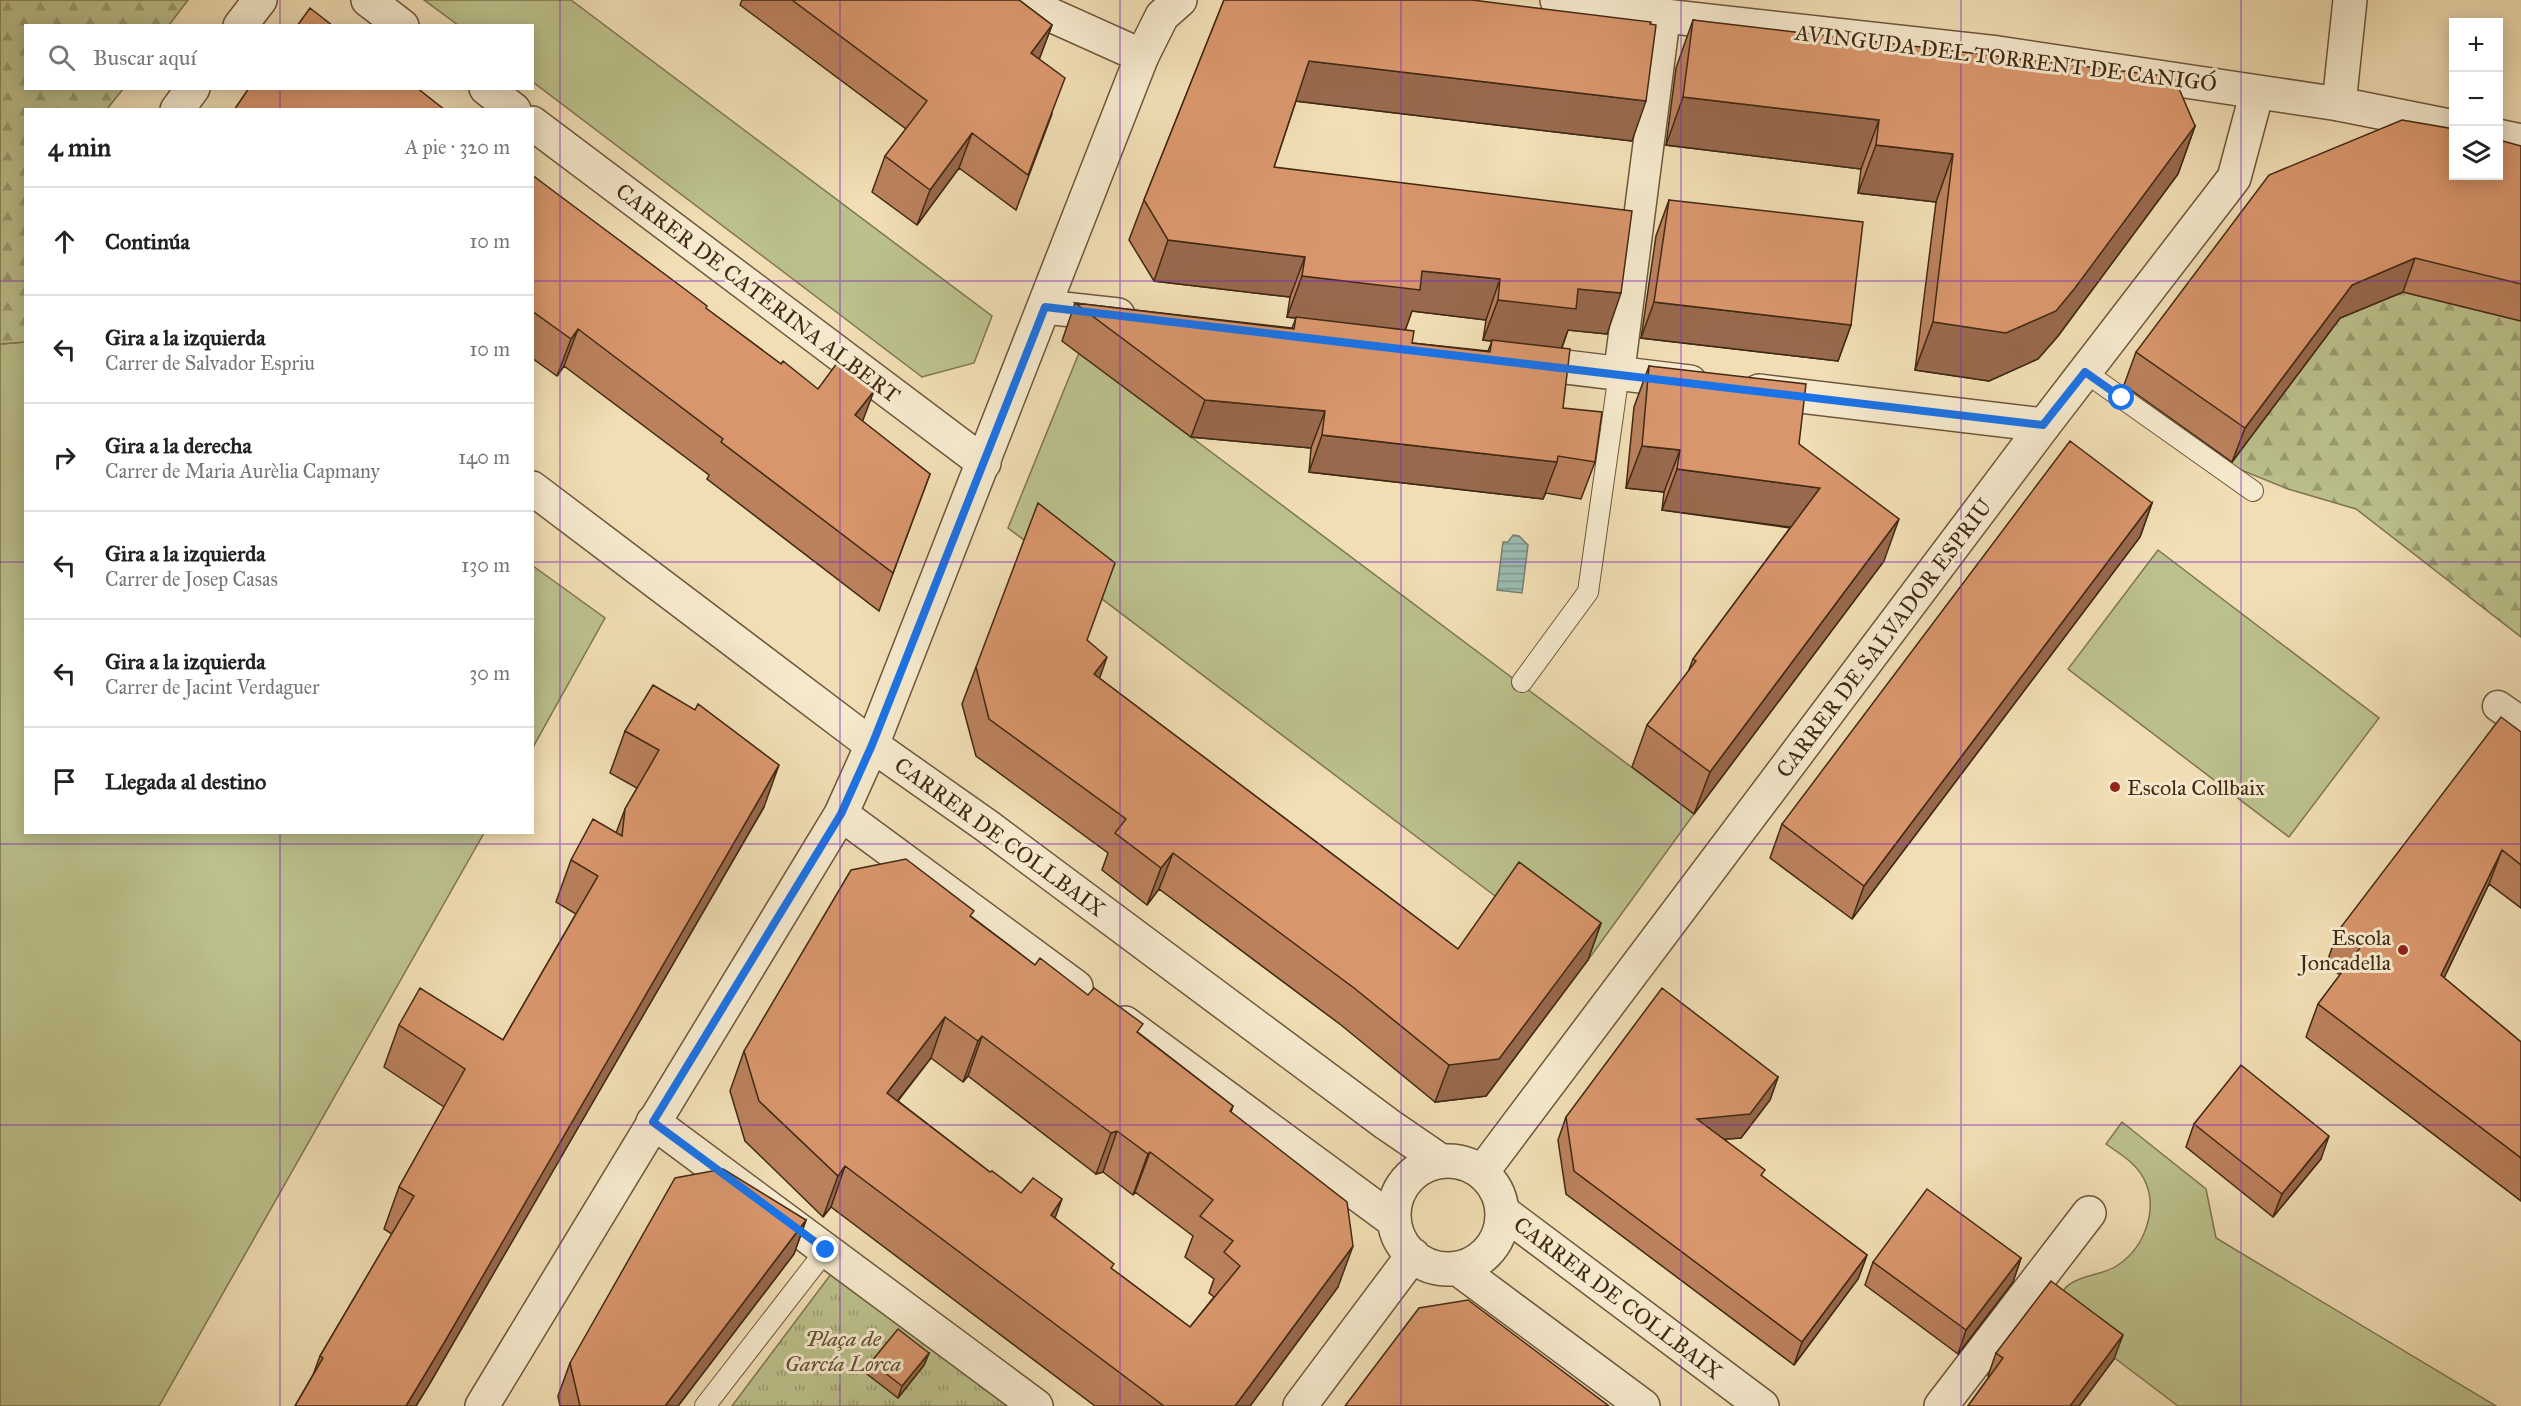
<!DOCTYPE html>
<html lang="es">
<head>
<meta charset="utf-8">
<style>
  :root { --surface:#fff; --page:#f2f2f2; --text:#222; --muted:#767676; --line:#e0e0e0 }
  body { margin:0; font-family:"IM FELL Great Primer",serif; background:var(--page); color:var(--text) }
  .controls { position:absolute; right:18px; top:18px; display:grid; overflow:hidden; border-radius:0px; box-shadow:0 3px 15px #0003 }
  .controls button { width:54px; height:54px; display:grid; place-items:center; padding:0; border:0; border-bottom:2px solid var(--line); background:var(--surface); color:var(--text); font:30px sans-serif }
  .stop { position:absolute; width:18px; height:18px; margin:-14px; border:4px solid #1a73e8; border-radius:50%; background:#fff }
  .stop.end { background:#1a73e8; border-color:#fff; box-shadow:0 2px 6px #0008 }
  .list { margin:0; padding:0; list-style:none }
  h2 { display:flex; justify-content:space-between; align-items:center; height:78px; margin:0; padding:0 24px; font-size:26px }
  h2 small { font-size:20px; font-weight:400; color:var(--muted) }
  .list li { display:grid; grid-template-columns:39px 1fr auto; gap:18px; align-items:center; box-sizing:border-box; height:108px; padding:0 24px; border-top:2px solid var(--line) }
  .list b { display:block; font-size:22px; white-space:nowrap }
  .list p { margin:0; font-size:20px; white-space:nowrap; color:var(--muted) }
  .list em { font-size:20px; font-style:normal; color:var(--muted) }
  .icon { flex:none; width:33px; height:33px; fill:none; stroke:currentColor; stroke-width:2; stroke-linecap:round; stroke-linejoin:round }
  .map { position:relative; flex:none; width:2521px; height:1406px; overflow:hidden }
  .search { position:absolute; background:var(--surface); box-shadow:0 3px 15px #0003; left:24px; top:24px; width:510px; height:66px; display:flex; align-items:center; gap:15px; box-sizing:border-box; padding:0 21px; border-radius:0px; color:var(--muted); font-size:22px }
  .panel { position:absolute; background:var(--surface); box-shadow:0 3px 15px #0003; left:24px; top:108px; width:510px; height:726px; border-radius:0px }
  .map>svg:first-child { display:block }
  .green { fill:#bcc18c; stroke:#7e7550; stroke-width:1.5 }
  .forest { fill:url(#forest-firs); stroke:#7e7550; stroke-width:1.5 }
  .park { fill:url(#park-tufts); stroke:#7e7550; stroke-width:1.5 }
  .water { fill:url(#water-rules); stroke:#778171; stroke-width:1.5 }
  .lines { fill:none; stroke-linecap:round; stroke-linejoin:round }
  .service-casing { stroke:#6d563b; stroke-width:22 }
  .pedestrian-casing { stroke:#6d563b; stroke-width:33 }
  .minor-casing { stroke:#6d563b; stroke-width:36 }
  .tertiary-casing { stroke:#6d563b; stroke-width:36 }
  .service { stroke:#f6eace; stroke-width:20 }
  .pedestrian { stroke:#f6eace; stroke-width:30 }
  .minor { stroke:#f6eace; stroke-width:33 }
  .tertiary { stroke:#f6eace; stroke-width:33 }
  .wall { fill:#bb815d; stroke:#412913; stroke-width:1.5; fill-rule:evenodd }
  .shaded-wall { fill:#98694c; stroke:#412913; stroke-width:1.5 }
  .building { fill:#d9966c; stroke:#412913; stroke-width:1.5; fill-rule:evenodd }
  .route { stroke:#1a73e8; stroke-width:8 }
  .grid { fill:none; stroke:#7b2cbf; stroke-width:1.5; stroke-opacity:0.55 }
  .poi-dot { fill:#8f2418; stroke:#f6eace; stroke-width:2 }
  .labels { text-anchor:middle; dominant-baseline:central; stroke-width:6; stroke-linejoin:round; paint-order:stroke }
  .street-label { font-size:22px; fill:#412913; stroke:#f6eace }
  .poi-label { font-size:22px; fill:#412913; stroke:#f6eace; text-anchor:start }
  .park-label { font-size:22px; font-style:italic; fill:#604f31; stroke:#f6eace }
</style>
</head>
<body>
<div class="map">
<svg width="2521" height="1406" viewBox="0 0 2521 1406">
  <defs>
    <pattern id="forest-firs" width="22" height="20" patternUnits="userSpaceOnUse" patternTransform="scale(1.5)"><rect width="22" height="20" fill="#bcc18c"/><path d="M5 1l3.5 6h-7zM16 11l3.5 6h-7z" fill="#9a9d71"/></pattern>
    <pattern id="park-tufts" width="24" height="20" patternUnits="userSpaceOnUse" patternTransform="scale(1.5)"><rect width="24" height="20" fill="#bcc18c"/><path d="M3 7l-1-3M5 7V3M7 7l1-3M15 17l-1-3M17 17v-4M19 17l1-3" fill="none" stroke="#9a9d71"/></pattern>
    <pattern id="water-rules" width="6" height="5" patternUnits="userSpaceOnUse" patternTransform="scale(1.5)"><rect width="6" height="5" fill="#9bbcb0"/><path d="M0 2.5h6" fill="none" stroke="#80998e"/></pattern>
  </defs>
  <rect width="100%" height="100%" fill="#f1deb4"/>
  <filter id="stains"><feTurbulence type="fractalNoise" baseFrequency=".00333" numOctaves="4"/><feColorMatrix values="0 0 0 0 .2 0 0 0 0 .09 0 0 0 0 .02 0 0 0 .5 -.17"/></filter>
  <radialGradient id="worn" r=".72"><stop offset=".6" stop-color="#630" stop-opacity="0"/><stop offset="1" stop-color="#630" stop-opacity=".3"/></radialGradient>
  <path class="green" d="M424,0H571L992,316L974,363L922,377L533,82L532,26L458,25Z
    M25,342L26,832L484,833L159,1406H0V344Z
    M1079,353L1694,814L1588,960L1503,902L1008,528Z
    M2158,550L2379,718L2289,837L2068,669Z
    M533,566L605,618L533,747Z
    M2122,1122L2206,1189L2216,1238L2496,1406H2178L2050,1309C2056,1302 2062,1289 2070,1284C2084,1274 2104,1275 2118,1265C2145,1247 2159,1208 2144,1179C2136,1163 2120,1154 2106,1144Z"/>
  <path class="forest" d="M0,0H188L169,25L26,26V88L123,89L107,109L26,110L25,342L0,344Z
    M2403,292L2521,321V637L2356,509L2288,489L2229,465L2340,318Z"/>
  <path class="park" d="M831,1274L1010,1406H732Z"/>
  <path class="water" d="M1513,535L1519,536L1528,545L1522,593L1497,590L1503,542H1508Z"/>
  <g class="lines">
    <g class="service-casing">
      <path id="service" d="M2085,372L2253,491
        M1522,682L1588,592L1619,373
        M705,1406L826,1250"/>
    </g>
    <g class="pedestrian-casing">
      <path id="pedestrian" d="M1619,373L1665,16
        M2498,706L2521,722"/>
    </g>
    <g class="minor-casing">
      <path id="minor" d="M368,0L402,26
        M1027,0L1042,11L1142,56
        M240,26L260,0
        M486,88L514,110
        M2339,104L2350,0
        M177,110L193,88
        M532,123L984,463
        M1045,307L1118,315
        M1524,362L1690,382
        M1759,391L2044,425
        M532,488L872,745
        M653,1122L1036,1406
        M1941,1406L2089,1213"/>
    </g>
    <g class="tertiary-casing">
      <path id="tertiary" d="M1557,0L1665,16L1998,53L2339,104L2454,127
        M2498,136L2521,141
        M872,745L987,826L1387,1124L1441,1161
        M841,814L1076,987
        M1125,1023L1394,1221
        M1394 1215a54 54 0 1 1 108 0a54 54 0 1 1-108 0Z
        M1482,1172L2044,425L2234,178L2257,92
        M1503,1212L1762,1406
        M1457,1268L1643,1406
        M482,1406L841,814L872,745L1142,56L1162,16L1180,0
        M1300,1406L1413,1255"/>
    </g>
    <use href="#service" class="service"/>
    <use href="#pedestrian" class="pedestrian"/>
    <use href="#minor" class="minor"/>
    <use href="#tertiary" class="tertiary"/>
  </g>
  <path class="wall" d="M742,0H1019L1052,25L1039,59L1052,114L1016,210L959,168L917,225L872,192L885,156L906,129L740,5Z
    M1224,0L1632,141L1296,101L1274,167L1607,334L1568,330L1562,348L1563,408L1595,462L1581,499L1546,493L1543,499L1309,472L1311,448L1191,437L1062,341L1075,303L1292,328L1296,318L1287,317L1290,297L1154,281L1129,240L1144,200ZM1412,311L1486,320L1483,340L1492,341L1488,351L1412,343L1405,330Z
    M1693,20L2195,126L2178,174L2058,336L2038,359L1989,381L1915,370L1936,202L1858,193L1861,169L1666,145L1676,68Z
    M2521,146V321L2403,292L2340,318L2232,462L2124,385L2136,352Z
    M532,175L706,309L781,364L862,421L930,474L879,611L707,479L709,475L564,366L557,376L532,358Z
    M1669,200L1851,325L1838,361L1641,338L1656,236Z
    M1649,366L1799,444L1884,561L1694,814L1632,767L1647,725L1688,672L1693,659L1790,528L1662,510L1664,492L1626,488L1634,407Z
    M2152,503L2140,537L1852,919L1770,858L1782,824Z
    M976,667L1099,678L1458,949L1601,923L1588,960L1486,1096L1435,1102L1341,1025L1159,889L1147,905L1102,870L1108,853L976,756L962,704Z
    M625,731L764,807L416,1406H295L313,1375L320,1356L392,1234L384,1229L399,1187L444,1107L384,1067L399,1025L503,1040L576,914L556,902L571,860L616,833L625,809L637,788L610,773Z
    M2521,732V908L2489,884L2444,978L2521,1042V1201L2306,1037L2318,1004L2340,975L2326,965L2338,931Z
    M972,917L1035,965L1139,1033L1233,1106L1231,1112L1338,1287L1250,1406H1095L831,1207L823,1217L745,1141L730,1091L744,1051ZM931,1058L963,1082L968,1076L1096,1174L1103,1172L1133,1195L1135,1192L1193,1236L1185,1257L1214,1279L1209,1293L1214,1297L1190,1327L1112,1269L1055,1218L990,1172L898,1101Z
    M1778,1077L1770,1100L1741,1138L1724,1139L1762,1177L1867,1255L1858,1279L1794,1365L1566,1194L1558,1140L1566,1117Z
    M2194,1124L2321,1159L2273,1217L2186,1147Z
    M806,1220L794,1254L678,1406H560L558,1396L570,1363Z
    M2021,1258L2013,1282L1958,1354L1865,1285L1873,1262Z
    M929,1353L924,1365L898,1398L867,1374L871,1362Z
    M1996,1353L2114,1359L2079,1406H1968L1989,1377L1988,1376Z"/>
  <path class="shaded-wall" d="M1052,25L1039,60L1031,53Z
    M1309,61L1646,101L1632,141L1295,101Z
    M1683,97L1879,120L1861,169L1666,145Z
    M2195,126L2178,174L2058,336L2038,359L1989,381L1915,370L1933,322Z
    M972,133L959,168L917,225L930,190Z
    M1876,145L1953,154L1936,202L1858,193Z
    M1168,240L1305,257L1290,297L1154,281Z
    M2415,258L2403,292L2340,318L2232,462L2245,428L2352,285Z
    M1422,271L1500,279L1486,320L1412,311L1405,331L1287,317L1302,276Z
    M1578,289L1621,293L1607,334L1568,330L1561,349L1483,340L1498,300Z
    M1654,302L1851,325L1838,361L1641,338Z
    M578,329L564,366L557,376L571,339Z
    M874,391L860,428L855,415Z
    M1205,400L1325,411L1311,448L1191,437Z
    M1322,435L1557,462L1543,499L1309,472Z
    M1642,446L1680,450L1664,492L1626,488Z
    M1677,469L1820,488L1805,529L1662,510Z
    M2152,503L2140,537L1852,919L1864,886Z
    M1899,519L1884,561L1694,814L1710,772Z
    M1107,657L1094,694V674Z
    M779,765L764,807L429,1385L416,1406H406Z
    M2502,850L2489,884L2429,1009L2441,975Z
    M1173,853L1159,889L1147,905L1161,868Z
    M1601,923L1588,960L1486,1096L1435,1102L1449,1065Z
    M945,1017L931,1058L872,1133L887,1093Z
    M982,1036L968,1076L963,1082L978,1041Z
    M1778,1077L1770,1100L1741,1138L1689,1142L1697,1119Z
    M1117,1131L1103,1172L1096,1174L1111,1133Z
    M2329,1136L2321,1159L2273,1217L2282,1194Z
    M1150,1152L1135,1192L1133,1195L1148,1154Z
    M845,1166L831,1207L823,1217L838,1176Z
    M1062,1199L1047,1240L1051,1215Z
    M806,1220L794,1254L678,1406H665Z
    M1353,1246L1338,1287L1250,1406H1235Z
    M1867,1255L1858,1279L1794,1365L1802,1342Z
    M2021,1258L2013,1282L1958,1354L1966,1330Z
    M2123,1335L2114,1359L2079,1406H2070Z
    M929,1353L924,1365L898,1398L902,1386Z"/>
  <path class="building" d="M792,0H1019L1052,25L1031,53L1065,78L1028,175L972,133L930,190L885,156L927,101Z
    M1224,0H1472L1651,22L1650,24L1656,25L1646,101L1309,61L1274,167L1632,211L1621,293L1578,289L1576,309L1498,300L1500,279L1422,271L1420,290L1302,276L1305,257L1168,240L1144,200Z
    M310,8L333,26H297Z
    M1693,20L2174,77L2195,126L2075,288L2056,311L2006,333L1933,322L1953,154L1876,145L1879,120L1683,97Z
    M249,88H417L445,110H234Z
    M2402,120L2454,129V176H2499V140L2521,146V284L2415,258L2352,285L2245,428L2136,352L2269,175Z
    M532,175L690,293L707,306L706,308L781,364L783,361L818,389L837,363L874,391L855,415L930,474L893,573L721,442L723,439L578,329L571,339L532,311Z
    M1669,200L1863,222L1851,325L1654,302Z
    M1075,303L1294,329L1296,317L1414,331L1412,343L1490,352L1492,340L1570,349L1563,408L1602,412L1595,462L1558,456L1557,462L1322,435L1325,411L1205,400Z
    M1649,366L1806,384L1799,444L1899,519L1710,772L1647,725L1696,661L1693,659L1820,488L1677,469L1680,450L1642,446Z
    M2070,441L2152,503L1864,886L1782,824Z
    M1038,503L1115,563L1087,640L1107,657L1094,674L1458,949L1519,862L1601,923L1499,1059L1449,1065L1354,988L1173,853L1161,868L1115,833L1126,819L989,719L976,667Z
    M653,685L695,710L698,704L779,765L444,1343L406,1406H295L323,1358L320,1356L414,1196L399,1187L465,1069L399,1025L420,988L503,1040L598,876L571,860L593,819L622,836L625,809L659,750L625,731Z
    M2501,717L2521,732V865L2502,850L2441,975L2521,1042V1158L2318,1004L2360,948L2338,931Z
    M906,859L974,911L970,916L1035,965L1040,958L1088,995L1094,988L1143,1024L1137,1032L1233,1106L1230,1111L1347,1202L1353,1246L1235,1406H1164L845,1166L838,1176L759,1101L744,1051L851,870ZM945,1017L978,1041L982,1036L1111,1133L1117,1131L1148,1154L1150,1152L1213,1200L1200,1216L1233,1241L1224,1252L1240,1266L1190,1327L1111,1268L1114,1264L1051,1215L1062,1199L1033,1178L1021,1193L992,1171L990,1172L887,1093Z
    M1662,988L1778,1077L1750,1114L1697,1119L1765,1170L1761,1175L1867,1255L1802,1342L1574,1171L1566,1117Z
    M2241,1065L2329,1136L2282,1194L2194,1124Z
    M723,1169L806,1220L665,1406H580L570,1363L675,1178Z
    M1927,1189L2021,1258L1966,1330L1873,1262Z
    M2051,1281L2123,1335L2070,1406H1968L2003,1358L1996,1353Z
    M1468,1300L1609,1406H1345L1419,1308Z
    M898,1329L929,1353L902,1386L871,1362Z"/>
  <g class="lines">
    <path class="route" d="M826,1250L653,1122L841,814L872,745L1045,307L2043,425L2085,372L2122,398"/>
  </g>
  <path class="grid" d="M280,0V26M560,0V1406M840,0V1406M1120,0V1406M1401,0V1406M1681,0V1406M1961,0V1406M2241,0V1406M280,88V110M0,281H26M532,281H2521M0,562H26M532,562H2521M280,832V1406M0,844H2521M0,1125H2521"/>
  <g class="poi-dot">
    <circle cx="2115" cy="787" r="6"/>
    <circle cx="2403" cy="950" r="6"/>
  </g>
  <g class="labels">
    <g class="street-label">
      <text transform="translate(2006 58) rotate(7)">AVINGUDA DEL TORRENT DE CANIGÓ</text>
      <text transform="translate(758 293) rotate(37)">CARRER DE CATERINA ALBERT</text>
      <text transform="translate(1884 638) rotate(-53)">CARRER DE SALVADOR ESPRIU</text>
      <text transform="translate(1000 837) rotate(36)">CARRER DE COLLBAIX</text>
      <text transform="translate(1618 1298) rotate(37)">CARRER DE COLLBAIX</text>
    </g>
    <g class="poi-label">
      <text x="2127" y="787">Escola Collbaix</text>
      <text x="2391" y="937" text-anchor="end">Escola<tspan x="2391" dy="25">Joncadella</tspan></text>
    </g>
    <g class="park-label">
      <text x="843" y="1338">Plaça de<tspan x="843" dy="25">García Lorca</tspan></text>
    </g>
  </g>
  <rect width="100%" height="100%" filter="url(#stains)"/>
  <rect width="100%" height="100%" fill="url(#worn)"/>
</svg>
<div class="controls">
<button>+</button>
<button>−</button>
<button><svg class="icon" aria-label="layers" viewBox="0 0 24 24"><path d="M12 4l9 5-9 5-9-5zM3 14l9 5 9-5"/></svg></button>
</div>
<div class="stop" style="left:2122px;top:398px"></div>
<div class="stop end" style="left:826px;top:1250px"></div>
<div class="search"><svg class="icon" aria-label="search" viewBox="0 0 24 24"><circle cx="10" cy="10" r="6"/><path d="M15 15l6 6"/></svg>Buscar aquí</div>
<section class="panel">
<h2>4 min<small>A pie · 320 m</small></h2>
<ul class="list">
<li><svg class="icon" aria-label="ahead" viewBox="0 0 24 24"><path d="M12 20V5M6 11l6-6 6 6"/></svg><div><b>Continúa</b></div><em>10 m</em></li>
<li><svg class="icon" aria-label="left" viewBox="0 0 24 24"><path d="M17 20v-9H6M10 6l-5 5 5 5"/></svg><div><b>Gira a la izquierda</b><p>Carrer de Salvador Espriu</p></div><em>10 m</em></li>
<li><svg class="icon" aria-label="right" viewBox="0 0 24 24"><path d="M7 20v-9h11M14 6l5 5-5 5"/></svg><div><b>Gira a la derecha</b><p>Carrer de Maria Aurèlia Capmany</p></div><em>140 m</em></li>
<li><svg class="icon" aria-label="left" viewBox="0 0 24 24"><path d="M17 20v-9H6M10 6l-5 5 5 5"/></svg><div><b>Gira a la izquierda</b><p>Carrer de Josep Casas</p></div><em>130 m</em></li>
<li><svg class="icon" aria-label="left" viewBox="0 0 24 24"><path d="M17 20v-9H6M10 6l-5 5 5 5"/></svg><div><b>Gira a la izquierda</b><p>Carrer de Jacint Verdaguer</p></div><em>30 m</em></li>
<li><svg class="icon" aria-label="arrive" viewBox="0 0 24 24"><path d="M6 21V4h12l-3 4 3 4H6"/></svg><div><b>Llegada al destino</b></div></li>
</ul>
</section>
</div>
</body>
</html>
